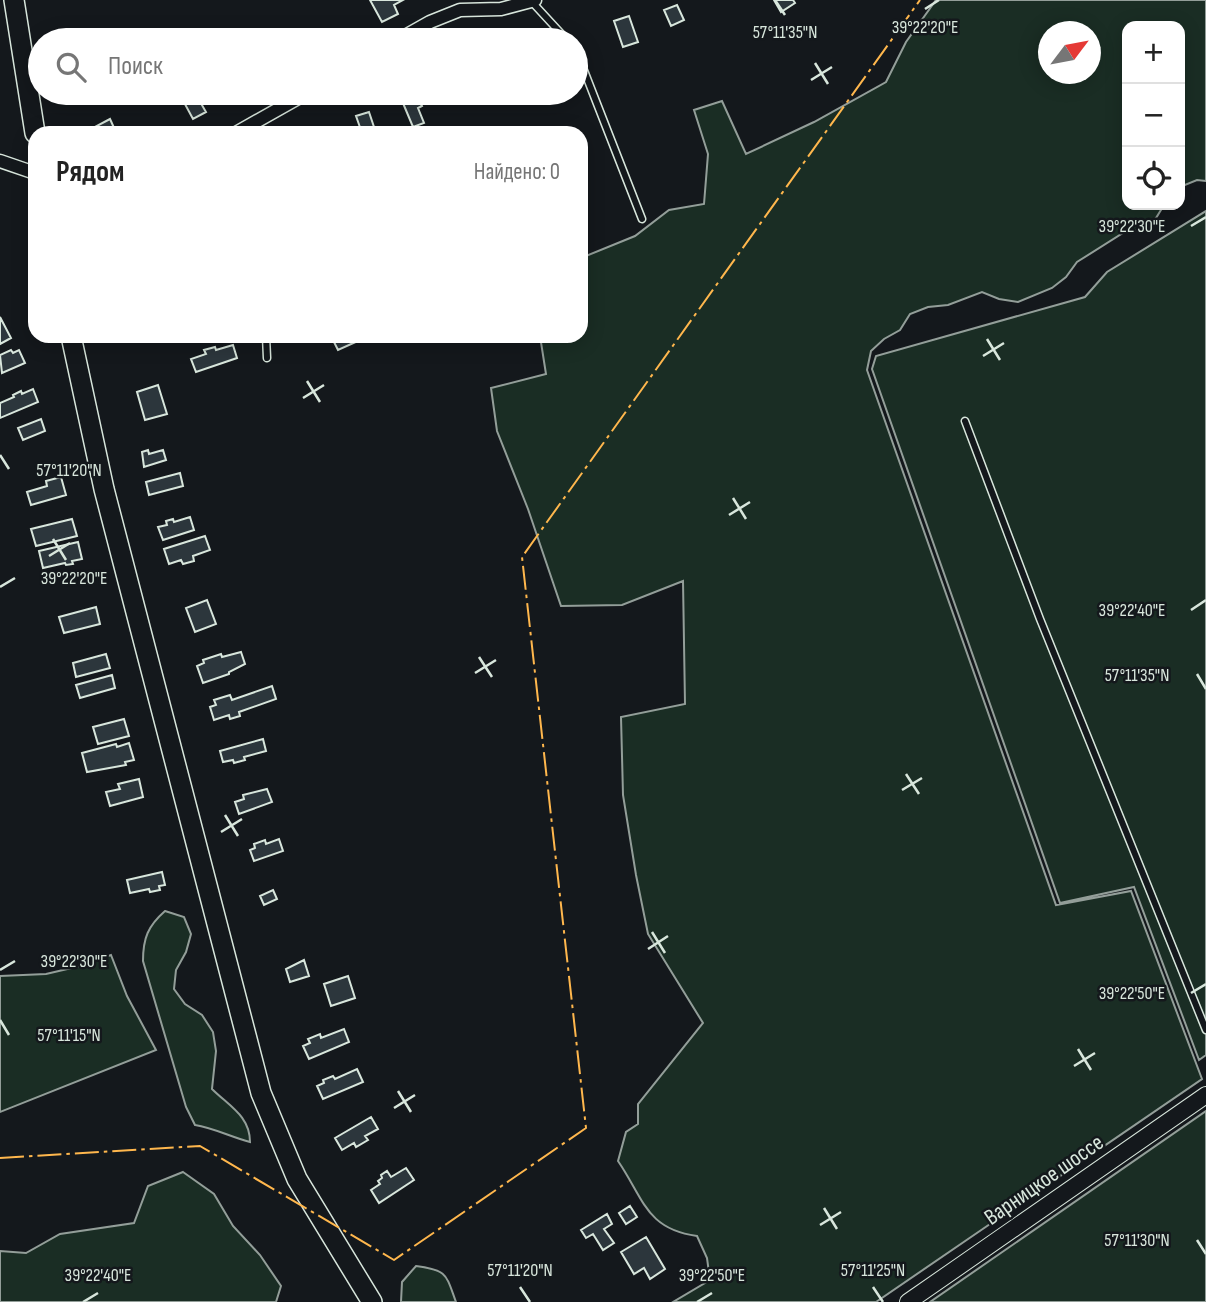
<!DOCTYPE html>
<html lang="ru">
<head>
<meta charset="utf-8">
<style>
  :root { --surface:#fff; --page:#f2f2f2; --text:#222; --muted:#767676; --line:#e0e0e0 }
  body { margin:0; font-family:"Sofia Sans Condensed",sans-serif; background:var(--page); color:var(--text) }
  .controls { position:absolute; right:21px; top:21px; display:grid; overflow:hidden; border-radius:14px; box-shadow:0 4px 18px #0003 }
  .controls button { width:63px; height:63px; display:grid; place-items:center; padding:0; border:0; border-bottom:2px solid var(--line); background:var(--surface); color:var(--text); font:35px sans-serif }
  .compass { position:absolute; left:1038px; top:21px; width:63px; height:63px; border-radius:50%; background:var(--surface); box-shadow:0 4px 18px #0003; rotate:58deg }
  .list { margin:0; padding:0; list-style:none }
  h2 { display:flex; justify-content:space-between; align-items:center; height:91px; margin:0; padding:0 28px; font-size:30px }
  h2 small { font-size:23px; font-weight:400; color:var(--muted) }
  .icon { flex:none; width:38px; height:38px; fill:none; stroke:currentColor; stroke-width:2; stroke-linecap:round; stroke-linejoin:round }
  .map { position:relative; flex:none; width:1206px; height:1302px; overflow:hidden }
  .search { position:absolute; background:var(--surface); box-shadow:0 4px 18px #0003; left:28px; top:28px; width:560px; height:77px; display:flex; align-items:center; gap:18px; box-sizing:border-box; padding:0 24px; border-radius:38px; color:var(--muted); font-size:26px }
  .panel { position:absolute; background:var(--surface); box-shadow:0 4px 18px #0003; left:28px; top:126px; width:560px; height:217px; border-radius:21px }
  .map>svg:first-child { display:block }
  .green { fill:#1a2d24; stroke:#939e99; stroke-width:2; fill-rule:evenodd }
  .building { fill:#2c363c; stroke:#d8e6dc; stroke-width:2 }
  .lines { fill:none; stroke-linecap:round; stroke-linejoin:round }
  .lane-casing { stroke:#d8e6dc; stroke-width:9 }
  .street-casing { stroke:#d8e6dc; stroke-width:15 }
  .secondary-casing { stroke:#d8e6dc; stroke-width:18 }
  .primary-casing { stroke:#d8e6dc; stroke-width:22 }
  .lane { stroke:#14181c; stroke-width:6 }
  .street { stroke:#14181c; stroke-width:12 }
  .secondary { stroke:#14181c; stroke-width:16 }
  .primary { stroke:#14181c; stroke-width:19 }
  .power { stroke:#ffb74d; stroke-width:2; stroke-dasharray:24 5 3.5 5; stroke-linecap:butt }
  .ticks { fill:none; stroke:#d8e6dc; stroke-width:2.5 }
  .labels { text-anchor:middle; dominant-baseline:central; stroke-width:5; stroke-linejoin:round; paint-order:stroke }
  .street-label { font-size:23px; fill:#d8e6dc; stroke:#14181c }
  .ticks-label { font-size:18px; text-anchor:middle; fill:#d8e6dc; stroke:#14181c; stroke-width:5; stroke-linejoin:round; paint-order:stroke }
</style>
</head>
<body>
<div class="map">
<svg width="1206" height="1302" viewBox="0 0 1206 1302">
  <rect width="100%" height="100%" fill="#14181c"/>
  <path class="green" d="M936,0H1206V181L1197,180L1180,187V26H1127V205H1164L1156,218L1142,229L1123,233L1077,262L1066,277L1052,288L1018,302L999,299L982,292L948,305L928,307L910,314L900,330L884,339L871,351L867,370L1056,905L1131,891L1202,1079L876,1302H673L710,1280L707,1258L697,1236C646,1229 644,1199 618,1161L626,1132L638,1124V1104L703,1023L648,934L636,875L623,795L621,717L685,704L683,581L622,605L561,606L528,509L497,431L491,388L546,374L540,336H581V258L635,236L669,210L704,204L708,154L694,110L722,101L746,154L814,122L886,82L906,42ZM1048,32H1090V74H1048Z
    M1206,211V1055L1199,1060L1134,887L1060,903L872,369L876,356L1085,297L1107,272Z
    M165,911L184,917L191,934L186,952L176,970L174,989L185,1004L202,1015L213,1032L216,1051L212,1089C229,1106 250,1116 250,1142C231,1137 214,1128 195,1125L186,1107L143,961C143,938 148,926 165,911Z
    M111,955L127,996L156,1050L0,1112V976L46,974L76,967Z
    M1206,1111V1302H930Z
    M183,1172L214,1194L233,1226L260,1255L281,1286L276,1302H0V1251L26,1253L60,1234L134,1223L148,1186Z
    M416,1266C448,1270 446,1275 456,1302H401L402,1282Z"/>
  <path class="building" d="M370,0H403L394,5L398,14L382,22Z
    M774,0H793L795,3L781,12Z
    M677,5L684,20L671,26L664,10Z
    M629,16L638,42L623,47L614,21Z
    M278,33L279,35L283,33L287,40H265Z
    M68,93H86L76,102Z
    M179,93H195L206,112L193,119Z
    M408,93H411L413,97L417,95L422,106L418,108L424,123L413,127L400,96Z
    M445,93H468L469,94L449,102Z
    M369,112L376,133H362L356,116Z
    M110,119L115,130L111,133H91L89,130Z
    M0,317L11,338L0,344Z
    M337,336H369L338,350L332,338Z
    M233,345L237,358L196,372L191,359L206,354L204,350L215,347L216,350Z
    M11,350L13,353L19,350L25,363L2,373L0,355Z
    M158,385L167,414L145,420L137,392Z
    M33,389L38,402L0,418V403L14,397L13,395L21,391L22,394Z
    M41,419L45,431L23,440L18,428Z
    M148,450L149,454L163,450L166,460L144,467L142,452Z
    M180,473L183,486L149,495L146,482Z
    M61,477L66,495L31,505L27,492L47,486L46,481Z
    M190,517L194,530L163,540L158,527L167,525L166,521L173,519L174,522Z
    M72,519L77,536L36,546L31,529Z
    M205,536L210,550L193,556L194,561L183,564L181,560L169,564L164,549Z
    M78,542L82,559L72,561L73,564L66,565L65,563L43,568L39,551Z
    M207,600L216,624L195,632L186,608Z
    M96,607L100,624L64,633L59,617Z
    M241,652L245,664L229,672V674L203,683L197,666L204,663L203,660L221,654L222,657Z
    M106,654L110,668L76,677L73,663Z
    M112,675L115,688L80,698L76,685Z
    M272,686L276,699L239,712L240,716L230,719L229,715L214,720L210,707L216,705L214,700L230,695L232,700Z
    M124,719L129,736L98,744L93,727Z
    M263,739L266,751L244,757L245,760L234,763L233,760L223,762L220,751Z
    M129,743L134,760L125,762L126,765L87,772L82,753L116,744L117,747Z
    M139,779L143,797L110,806L106,792L120,789L118,784Z
    M267,789L272,802L239,814L235,802L244,799L243,795Z
    M279,839L283,851L254,861L250,850L255,848L254,844L265,840L266,844Z
    M162,872L165,885L159,886L160,890L150,892L149,889L130,893L127,880Z
    M273,890L277,899L264,905L260,896Z
    M304,960L309,976L290,982L286,969Z
    M348,976L355,998L331,1006L324,984Z
    M344,1029L349,1042L309,1059L303,1046L310,1043L308,1039L320,1034L321,1038Z
    M357,1069L363,1082L323,1099L317,1086L324,1083L323,1080L333,1076L335,1079Z
    M371,1117L378,1129L365,1136L368,1140L356,1147L354,1143L342,1150L335,1138Z
    M406,1168L414,1180L379,1203L371,1190L380,1184L378,1181L382,1178L381,1175L387,1171L391,1177Z
    M630,1206L637,1217L626,1224L619,1213Z
    M607,1214L612,1224L604,1229L614,1243L603,1250L593,1234L586,1238L581,1230Z
    M646,1237L665,1269L650,1279L644,1268L634,1274L621,1252Z"/>
  <g class="lines">
    <g class="lane-casing">
      <path id="lane" d="M532,2L567,40
        M576,50L642,219
        M266,336L267,358
        M965,421L1040,619L1206,1030"/>
    </g>
    <g class="street-casing">
      <path id="street" d="M398,40L430,22L460,10L501,9L535,0
        M236,133L307,93
        M0,161L35,173"/>
    </g>
    <g class="secondary-casing">
      <path id="secondary" d="M908,1302L1206,1095"/>
    </g>
    <g class="primary-casing">
      <path id="primary" d="M14,0L35,133
        M71,336L104,489L261,1093L297,1179L372,1302"/>
    </g>
    <use href="#lane" class="lane"/>
    <use href="#street" class="street"/>
    <use href="#secondary" class="secondary"/>
    <use href="#primary" class="primary"/>
    <path class="power" d="M0,1158L200,1146L394,1260L586,1128L522,557L920,0"/>
  </g>
  <path class="ticks" d="M775,0L785,15M925,9L939,0M815,63L828,84M811,80L832,67M1191,226L1206,217M987,339L1000,360M983,356L1004,343M307,381L320,402M303,398L324,385M0,455L9,469M733,498L746,519M729,515L750,502M53,539L66,560M49,556L70,543M0,587L15,578M1191,610L1206,600M479,657L492,677M475,673L496,660M1197,674L1206,689M906,774L919,794M902,790L922,778M225,815L238,836M221,832L242,819M652,932L665,953M648,949L668,936M0,970L15,961M1191,993L1206,984M0,1020L9,1035M1078,1049L1091,1070M1074,1066L1095,1053M398,1091L411,1112M394,1108L415,1095M824,1208L837,1229M820,1225L841,1212M1197,1240L1206,1254M520,1287L530,1302M873,1287L883,1302M83,1302L98,1293M697,1302L712,1293"/>
  <g class="labels">
    <g class="street-label">
      <text transform="translate(1044 1180) rotate(-35)">Варницкое шоссе</text>
    </g>
  </g>
  <g class="ticks-label">
    <text x="925" y="33">39°22'20"E</text>
    <text x="785" y="38">57°11'35"N</text>
    <text x="1132" y="232">39°22'30"E</text>
    <text x="69" y="476">57°11'20"N</text>
    <text x="74" y="584">39°22'20"E</text>
    <text x="1132" y="616">39°22'40"E</text>
    <text x="1137" y="681">57°11'35"N</text>
    <text x="74" y="967">39°22'30"E</text>
    <text x="1132" y="999">39°22'50"E</text>
    <text x="69" y="1041">57°11'15"N</text>
    <text x="1137" y="1246">57°11'30"N</text>
    <text x="520" y="1276">57°11'20"N</text>
    <text x="873" y="1276">57°11'25"N</text>
    <text x="98" y="1281">39°22'40"E</text>
    <text x="712" y="1281">39°22'50"E</text>
  </g>
</svg>
<div class="controls">
<button>+</button>
<button>−</button>
<button><svg class="icon" aria-label="locate" viewBox="0 0 24 24"><circle cx="12" cy="12" r="6"/><path d="M12 2v4M12 18v4M2 12h4M18 12h4"/></svg></button>
</div>
<svg class="compass" viewBox="-18 -18 36 36"><path d="M0-13l5 13h-10z" fill="#e53935"/><path d="M0 13l5-13h-10z" fill="#767676"/></svg>
<div class="search"><svg class="icon" aria-label="search" viewBox="0 0 24 24"><circle cx="10" cy="10" r="6"/><path d="M15 15l6 6"/></svg>Поиск</div>
<section class="panel">
<h2>Рядом<small>Найдено: 0</small></h2>
<ul class="list">
</ul>
</section>
</div>
</body>
</html>
